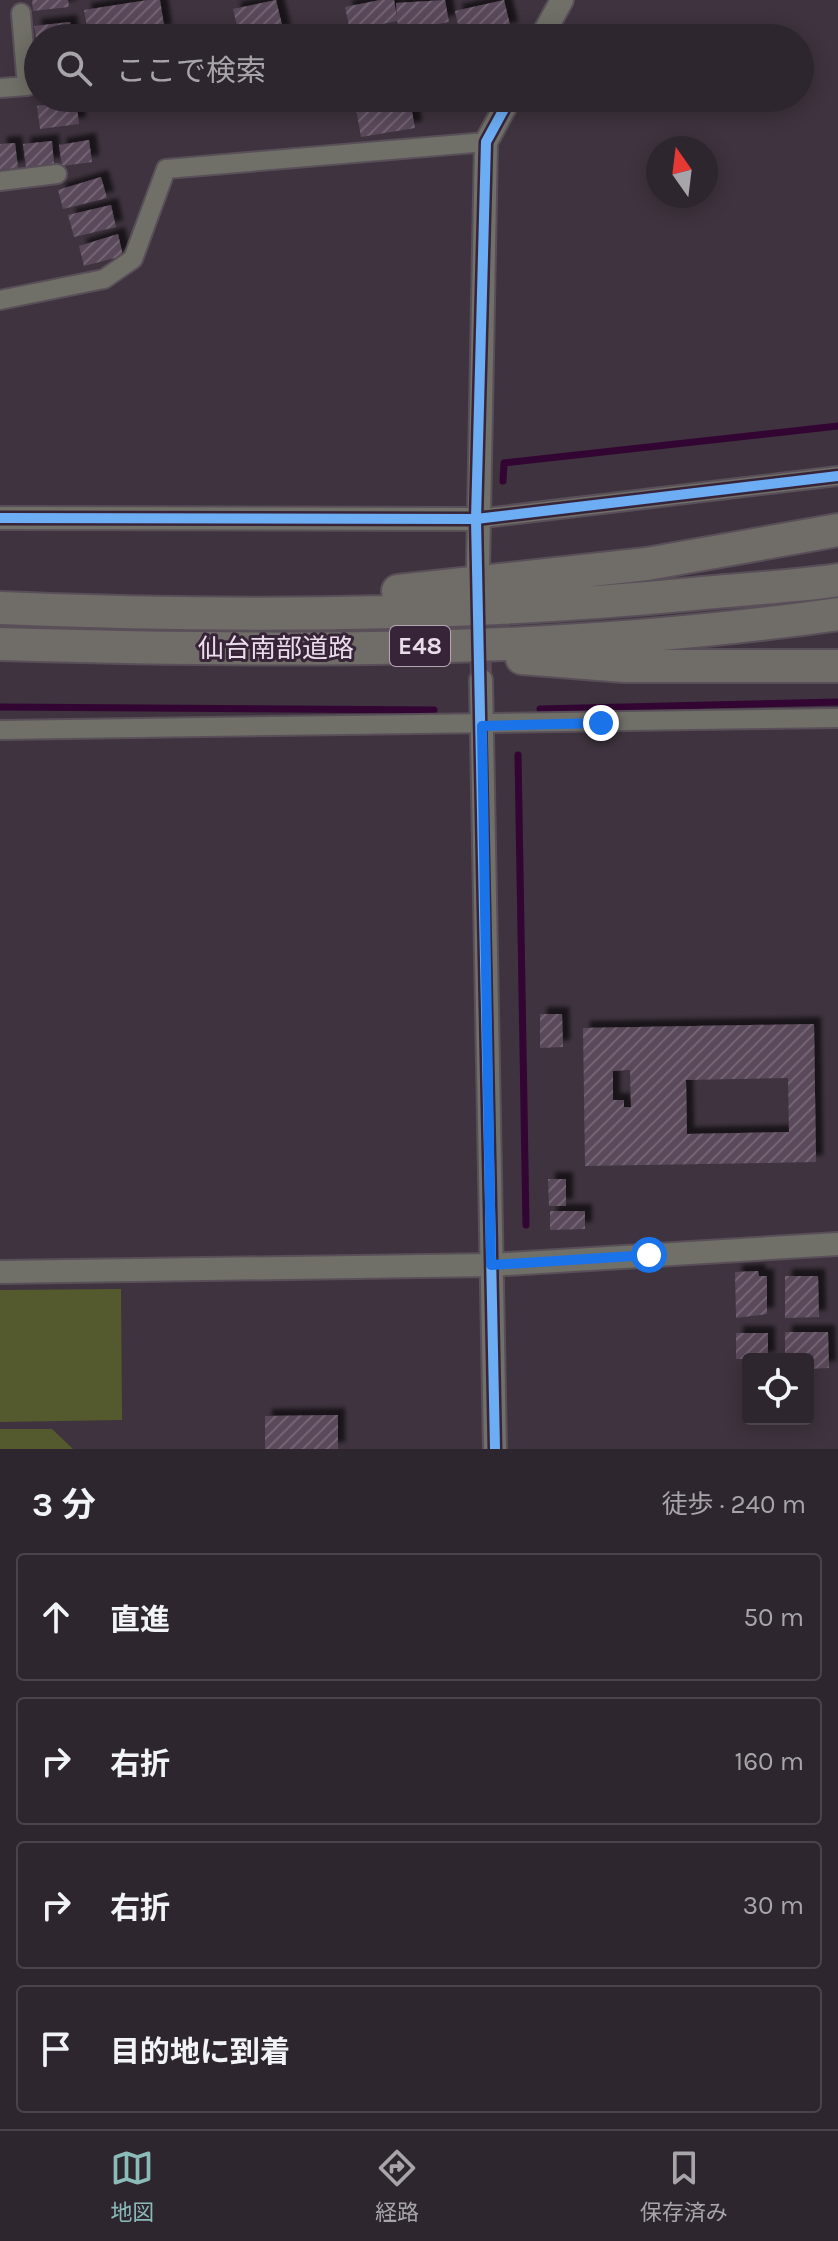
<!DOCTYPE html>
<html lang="ja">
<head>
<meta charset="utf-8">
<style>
  :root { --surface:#2e262e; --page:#362e36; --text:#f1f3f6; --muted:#a7a5aa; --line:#49434a; --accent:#8bbbb9 }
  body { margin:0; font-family:Karla,"Noto Sans JP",sans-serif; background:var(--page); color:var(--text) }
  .controls { position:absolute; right:24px; bottom:24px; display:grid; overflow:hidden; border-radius:8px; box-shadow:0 4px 20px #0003 }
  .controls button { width:72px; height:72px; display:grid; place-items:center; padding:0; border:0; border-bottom:2px solid var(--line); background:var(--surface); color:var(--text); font:40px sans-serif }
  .compass { position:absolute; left:646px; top:136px; width:72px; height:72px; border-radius:50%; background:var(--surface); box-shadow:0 4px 20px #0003; rotate:346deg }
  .stop { position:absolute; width:24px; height:24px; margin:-18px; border:6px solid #1a73e8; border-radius:50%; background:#fff }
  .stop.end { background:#1a73e8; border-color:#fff; box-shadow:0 2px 8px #0008 }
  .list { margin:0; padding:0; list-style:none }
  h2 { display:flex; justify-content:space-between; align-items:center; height:104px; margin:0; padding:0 32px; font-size:34px }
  h2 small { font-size:26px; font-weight:400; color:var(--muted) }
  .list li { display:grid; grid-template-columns:52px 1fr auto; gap:24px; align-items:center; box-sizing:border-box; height:128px; margin:0 16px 16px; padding:0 16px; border:2px solid var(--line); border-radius:8px }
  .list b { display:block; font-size:30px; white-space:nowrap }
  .list em { font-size:26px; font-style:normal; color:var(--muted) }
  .icon { flex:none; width:44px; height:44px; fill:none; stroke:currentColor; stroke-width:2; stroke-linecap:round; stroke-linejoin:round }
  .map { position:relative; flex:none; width:838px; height:1449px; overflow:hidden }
  .search { position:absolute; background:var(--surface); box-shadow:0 4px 20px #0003; left:24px; right:24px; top:24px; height:88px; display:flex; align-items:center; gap:20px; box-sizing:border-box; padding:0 28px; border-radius:44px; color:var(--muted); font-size:30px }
  .sheet { height:680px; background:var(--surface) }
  nav { display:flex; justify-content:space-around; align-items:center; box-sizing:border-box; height:112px; border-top:2px solid var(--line); background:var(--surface); font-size:22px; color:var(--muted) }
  nav a { display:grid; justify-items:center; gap:4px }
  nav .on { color:var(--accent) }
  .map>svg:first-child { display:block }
  .pitch { fill:#545a2d }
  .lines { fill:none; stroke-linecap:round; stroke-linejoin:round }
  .stream { stroke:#320533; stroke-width:7 }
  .building { fill:url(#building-hatch); fill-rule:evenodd; filter:url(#shadow) }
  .tertiary-tunnel { stroke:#584c58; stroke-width:22; stroke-dasharray:22 11; stroke-linecap:butt }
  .minor-casing { stroke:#594f59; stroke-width:22 }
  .tertiary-casing { stroke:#594f59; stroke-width:26 }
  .motorway-casing { stroke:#594f59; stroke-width:36 }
  .minor { stroke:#707068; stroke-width:18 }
  .tertiary { stroke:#707068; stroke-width:22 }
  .motorway { stroke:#706c68; stroke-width:32 }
  .cycleway-casing { stroke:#382438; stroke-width:15 }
  .cycleway { stroke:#6dadf4; stroke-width:10 }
  .route { stroke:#1a73e8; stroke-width:10 }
  .labels { text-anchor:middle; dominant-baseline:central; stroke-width:6; stroke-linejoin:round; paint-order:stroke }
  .shield { fill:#382438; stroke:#b5a6b5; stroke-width:2 }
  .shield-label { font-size:24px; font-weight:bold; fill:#eaddea }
  .street-label { font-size:26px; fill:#eaddea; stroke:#382438 }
</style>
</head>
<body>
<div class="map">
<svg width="838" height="1449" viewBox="0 0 838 1449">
  <defs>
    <pattern id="building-hatch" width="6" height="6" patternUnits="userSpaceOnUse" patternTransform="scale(2)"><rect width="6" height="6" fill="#5a4a5a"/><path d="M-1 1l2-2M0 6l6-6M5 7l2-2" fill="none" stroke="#726472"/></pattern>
    <filter id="shadow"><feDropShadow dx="7" dy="-7" stdDeviation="2" flood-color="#0009"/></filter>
  </defs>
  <rect width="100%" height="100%" fill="#3e333e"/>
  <path class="pitch" d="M121,1289L122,1420L0,1422V1290Z
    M0,1429H52L73,1449H0Z"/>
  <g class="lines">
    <path class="stream" d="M503,481L504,463L838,426
      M0,707L434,710
      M540,709L838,702
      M518,755L526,1225"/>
  </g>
  <path class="building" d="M32,0H68L69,7L33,11Z
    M148,0H160L165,32L89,38L84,10Z
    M276,0L284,33L240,38L233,9Z
    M380,0H394L397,18L396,3L445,0L449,22L401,31L397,21L350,31L345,7Z
    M504,0L511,29L461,38L455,11Z
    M70,22L72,38H36L34,26Z
    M76,100L79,124L40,129L37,106Z
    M410,101L415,128L361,137L356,109Z
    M89,140L92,162L62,166L59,145Z
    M52,141L54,164L26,167L23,144Z
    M15,143L18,168L0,170V144Z
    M101,177L107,198L63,209L58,190Z
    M111,205L116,227L74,237L68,215Z
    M118,234L123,256L84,266L79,246Z
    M540,1014H562L563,1047L540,1048Z
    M814,1024L816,1162L585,1166L583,1028ZM630,1070L631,1107H624V1100H613V1071ZM788,1078L789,1132L687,1134L686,1080Z
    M548,1179H566V1206H549Z
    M550,1211H585V1229L550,1230Z
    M758,1271L759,1276H767V1314L736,1318L735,1272Z
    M785,1276H818L819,1317L785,1318Z
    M785,1332H828L829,1368L808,1369V1359H785Z
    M736,1333H768V1359H736Z
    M338,1415V1449H265V1416Z"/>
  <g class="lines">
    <path class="tertiary-tunnel" d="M479,595L481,680"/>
    <g class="minor-casing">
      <path id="minor" d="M0,88L27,86L21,13
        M0,181L57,174
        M0,300L104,279L133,259L166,169L486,142
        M476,519L838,476
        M0,730L838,718"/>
    </g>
    <g class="tertiary-casing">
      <path id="tertiary" d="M541,38L562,0
        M0,518L476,519
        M478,570L486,142L510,98
        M481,680L495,1449
        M0,1272L491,1265L838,1244"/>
    </g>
    <g class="motorway-casing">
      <path id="motorway" d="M398,591L647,564L838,530
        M0,608C230,618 463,616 693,594C741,589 790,587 838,580
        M0,644C278,652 562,654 838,614
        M522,658L624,666H838"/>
    </g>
    <use href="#minor" class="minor"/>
    <use href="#tertiary" class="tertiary"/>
    <use href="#motorway" class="motorway"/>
    <g class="cycleway-casing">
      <path id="cycleway" d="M0,518L476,519L838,476
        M495,1449L476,519L486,142L510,98"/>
    </g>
    <use href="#cycleway" class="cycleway"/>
  </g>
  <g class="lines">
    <path class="route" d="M601,723L482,726L491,1265L649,1255"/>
  </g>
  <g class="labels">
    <rect class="shield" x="390" y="626" width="60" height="40" rx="6"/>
    <g class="shield-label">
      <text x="420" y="646">E48</text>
    </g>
    <g class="street-label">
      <text x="276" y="648">仙台南部道路</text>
    </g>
  </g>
</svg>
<div class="controls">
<button><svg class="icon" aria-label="locate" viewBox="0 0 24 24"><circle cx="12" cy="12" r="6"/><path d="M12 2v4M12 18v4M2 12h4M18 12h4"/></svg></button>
</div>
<svg class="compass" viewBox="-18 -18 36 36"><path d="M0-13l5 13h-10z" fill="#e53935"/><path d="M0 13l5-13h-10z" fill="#a7a5aa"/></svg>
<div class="stop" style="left:649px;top:1255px"></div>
<div class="stop end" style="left:601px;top:723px"></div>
<div class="search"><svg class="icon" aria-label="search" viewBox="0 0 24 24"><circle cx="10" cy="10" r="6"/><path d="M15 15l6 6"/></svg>ここで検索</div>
</div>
<section class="sheet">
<h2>3 分<small>徒歩 · 240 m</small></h2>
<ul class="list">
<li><svg class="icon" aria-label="ahead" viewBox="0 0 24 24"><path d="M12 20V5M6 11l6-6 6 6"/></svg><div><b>直進</b></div><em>50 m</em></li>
<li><svg class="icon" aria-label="right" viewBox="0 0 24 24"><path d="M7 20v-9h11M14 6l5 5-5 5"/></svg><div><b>右折</b></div><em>160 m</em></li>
<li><svg class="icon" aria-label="right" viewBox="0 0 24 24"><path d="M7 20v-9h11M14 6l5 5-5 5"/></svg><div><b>右折</b></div><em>30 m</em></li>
<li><svg class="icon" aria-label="arrive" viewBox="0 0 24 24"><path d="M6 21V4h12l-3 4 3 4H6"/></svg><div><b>目的地に到着</b></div></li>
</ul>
</section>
<nav>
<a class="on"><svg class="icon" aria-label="map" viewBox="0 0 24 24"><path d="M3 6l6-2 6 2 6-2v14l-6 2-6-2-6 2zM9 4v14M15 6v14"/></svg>地図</a>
<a><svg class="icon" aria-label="directions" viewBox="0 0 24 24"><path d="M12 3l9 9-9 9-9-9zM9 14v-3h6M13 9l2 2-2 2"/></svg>経路</a>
<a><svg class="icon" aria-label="saved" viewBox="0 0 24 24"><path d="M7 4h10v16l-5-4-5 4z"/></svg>保存済み</a>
</nav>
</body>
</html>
